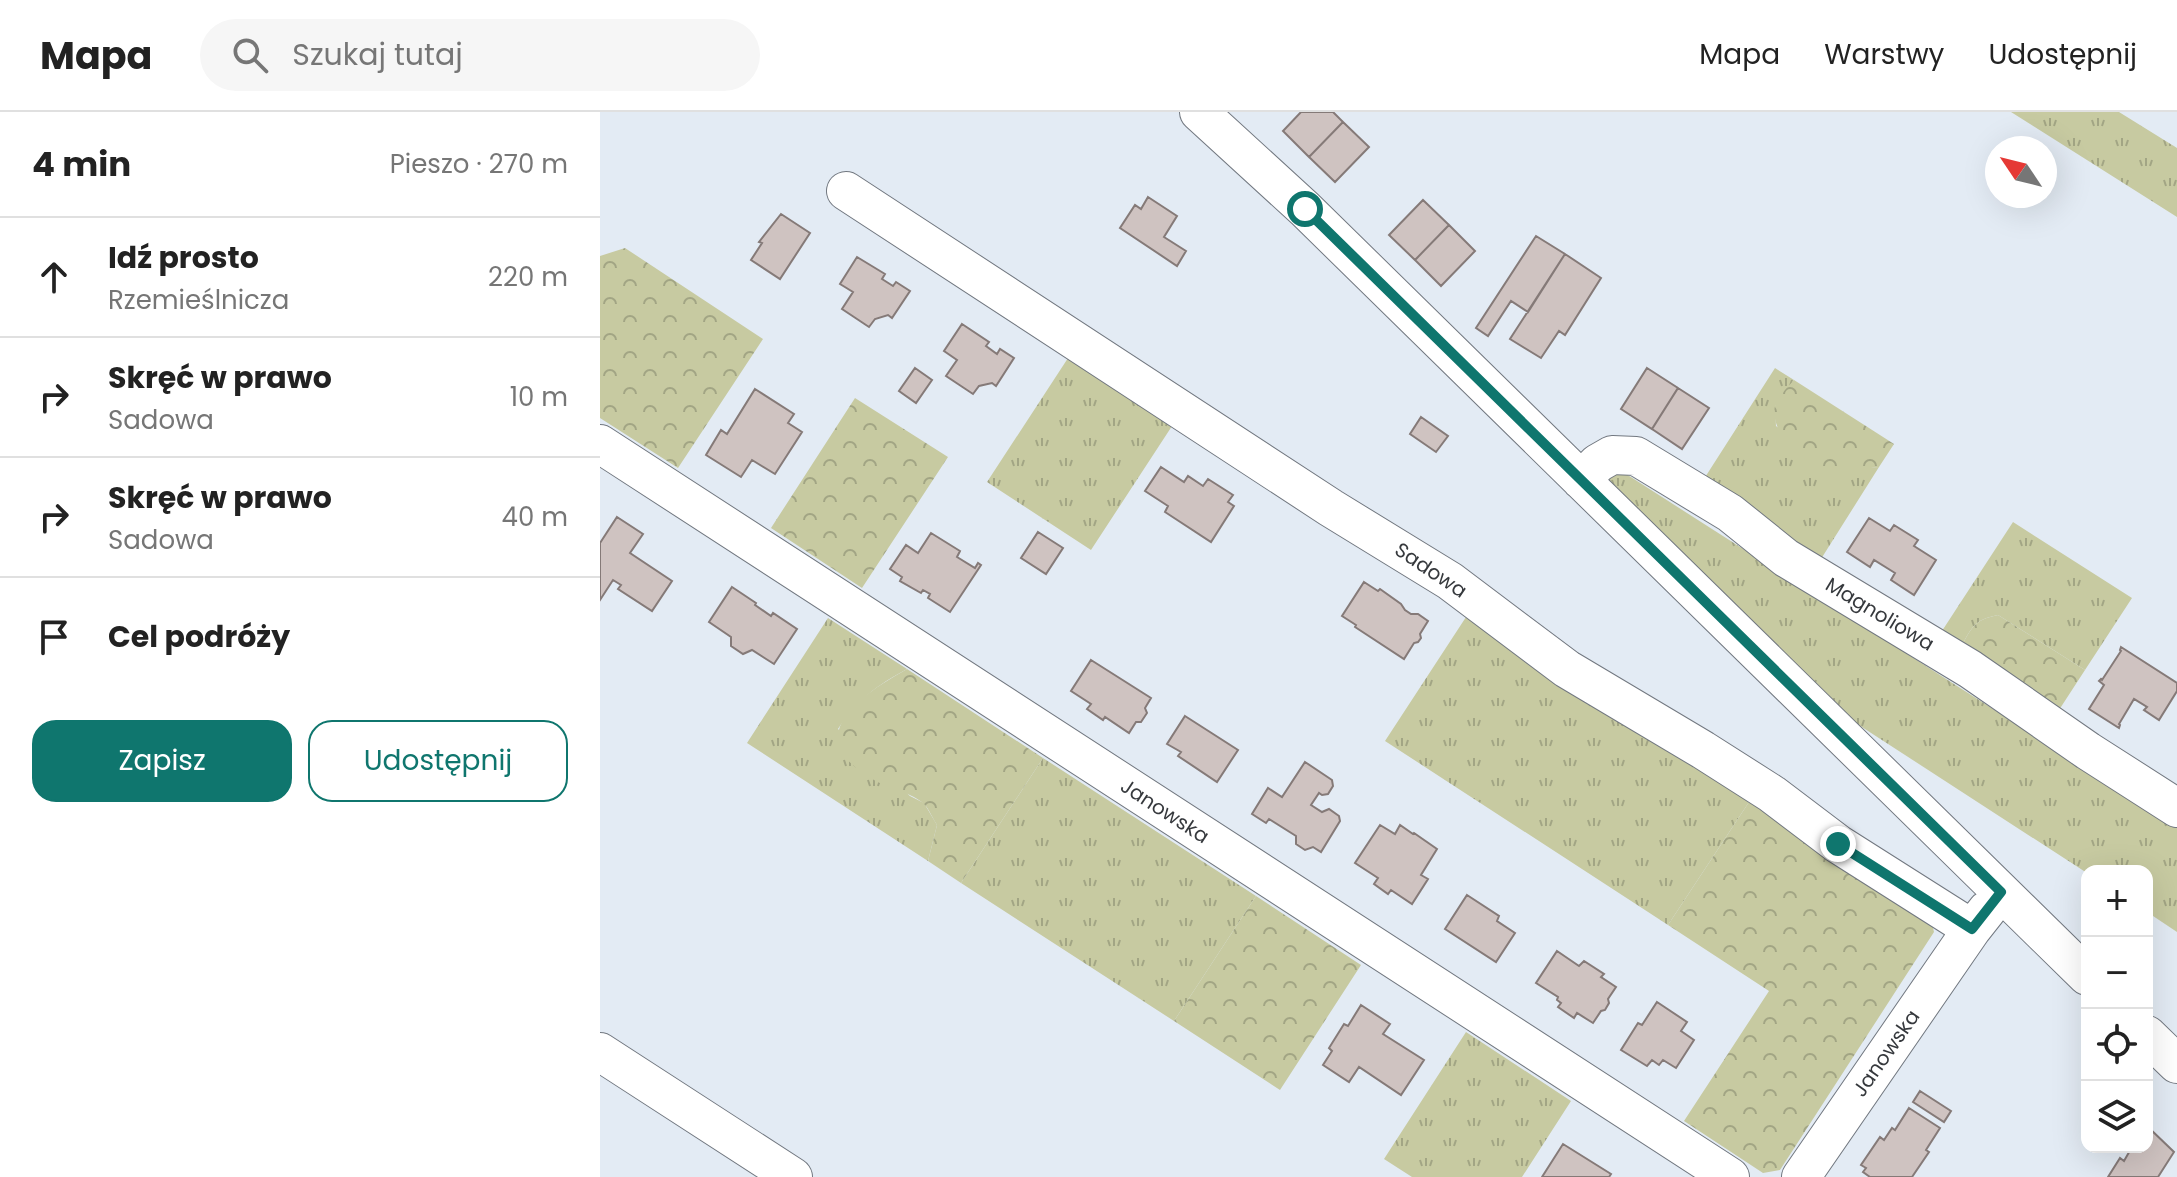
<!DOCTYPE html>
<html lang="pl">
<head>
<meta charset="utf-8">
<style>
  :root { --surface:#fff; --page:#f6f6f6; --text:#222; --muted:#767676; --line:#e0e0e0; --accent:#0f766e }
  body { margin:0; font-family:Poppins,sans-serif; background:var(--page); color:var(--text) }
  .controls { position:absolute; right:24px; bottom:24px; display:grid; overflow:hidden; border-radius:16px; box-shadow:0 8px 32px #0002 }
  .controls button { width:72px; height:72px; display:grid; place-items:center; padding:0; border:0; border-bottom:2px solid var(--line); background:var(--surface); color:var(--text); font:40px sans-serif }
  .compass { position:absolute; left:1385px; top:24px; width:72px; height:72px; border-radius:50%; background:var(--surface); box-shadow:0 8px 32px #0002; rotate:305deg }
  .stop { position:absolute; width:24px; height:24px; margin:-18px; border:6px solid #0f766e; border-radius:50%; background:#fff }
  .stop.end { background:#0f766e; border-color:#fff; box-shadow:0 2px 8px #0008 }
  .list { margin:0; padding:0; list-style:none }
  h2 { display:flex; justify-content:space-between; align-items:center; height:104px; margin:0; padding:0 32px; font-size:34px }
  h2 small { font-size:26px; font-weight:400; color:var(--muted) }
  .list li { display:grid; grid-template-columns:52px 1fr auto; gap:24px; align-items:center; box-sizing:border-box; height:120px; padding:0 32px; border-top:2px solid var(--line) }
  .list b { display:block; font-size:30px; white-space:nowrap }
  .list p { margin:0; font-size:26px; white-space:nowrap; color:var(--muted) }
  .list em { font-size:26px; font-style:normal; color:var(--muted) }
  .actions { display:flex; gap:16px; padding:24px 32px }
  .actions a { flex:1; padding:18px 0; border:2px solid var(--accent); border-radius:24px; text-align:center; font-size:28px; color:var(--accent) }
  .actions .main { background:var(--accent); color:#fff }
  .icon { flex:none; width:44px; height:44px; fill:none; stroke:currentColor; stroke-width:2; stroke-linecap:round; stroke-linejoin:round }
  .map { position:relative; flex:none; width:1577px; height:1065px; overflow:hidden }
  header { display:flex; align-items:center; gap:48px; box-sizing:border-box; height:112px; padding:0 40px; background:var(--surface); border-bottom:2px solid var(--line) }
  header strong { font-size:38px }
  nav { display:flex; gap:44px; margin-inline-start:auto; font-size:28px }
  .search { width:560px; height:72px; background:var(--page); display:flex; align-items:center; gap:20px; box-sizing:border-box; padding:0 28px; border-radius:44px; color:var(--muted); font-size:30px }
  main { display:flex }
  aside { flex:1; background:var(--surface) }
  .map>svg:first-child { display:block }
  .grass { fill:url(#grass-tufts) }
  .forest { fill:url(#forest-crowns) }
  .building { fill:#cfc3c1; stroke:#857a78; stroke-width:2 }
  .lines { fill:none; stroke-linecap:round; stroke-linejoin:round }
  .minor-casing { stroke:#727880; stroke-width:40 }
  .minor { stroke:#fff; stroke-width:38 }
  .route { stroke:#0f766e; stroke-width:10 }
  .labels { text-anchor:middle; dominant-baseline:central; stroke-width:7; stroke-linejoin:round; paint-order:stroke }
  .street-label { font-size:20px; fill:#36393d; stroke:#fff }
</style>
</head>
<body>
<header>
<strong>Mapa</strong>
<div class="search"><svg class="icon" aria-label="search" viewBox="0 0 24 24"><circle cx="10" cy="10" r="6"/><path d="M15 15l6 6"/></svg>Szukaj tutaj</div>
<nav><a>Mapa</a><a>Warstwy</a><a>Udostępnij</a></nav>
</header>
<main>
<aside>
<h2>4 min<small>Pieszo · 270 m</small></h2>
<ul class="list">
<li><svg class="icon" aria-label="ahead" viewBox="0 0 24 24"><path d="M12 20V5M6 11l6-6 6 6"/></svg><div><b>Idź prosto</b><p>Rzemieślnicza</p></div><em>220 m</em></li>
<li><svg class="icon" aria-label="right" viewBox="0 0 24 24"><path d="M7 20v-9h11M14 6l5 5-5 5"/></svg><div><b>Skręć w prawo</b><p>Sadowa</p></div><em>10 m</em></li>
<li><svg class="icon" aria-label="right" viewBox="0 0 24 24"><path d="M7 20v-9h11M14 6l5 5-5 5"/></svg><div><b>Skręć w prawo</b><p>Sadowa</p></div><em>40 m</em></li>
<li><svg class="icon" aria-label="arrive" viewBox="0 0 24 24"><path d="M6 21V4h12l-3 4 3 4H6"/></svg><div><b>Cel podróży</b></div></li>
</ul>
<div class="actions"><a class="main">Zapisz</a><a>Udostępnij</a></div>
</aside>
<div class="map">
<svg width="1577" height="1065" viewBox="0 0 1577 1065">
  <defs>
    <pattern id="grass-tufts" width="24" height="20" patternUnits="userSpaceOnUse" patternTransform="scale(2)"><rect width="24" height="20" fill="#c7caa1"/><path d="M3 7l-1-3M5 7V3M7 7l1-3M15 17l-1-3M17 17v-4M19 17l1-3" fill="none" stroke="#a2a584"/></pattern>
    <pattern id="forest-crowns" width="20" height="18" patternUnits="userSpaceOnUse" patternTransform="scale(2)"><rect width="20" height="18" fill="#c7caa1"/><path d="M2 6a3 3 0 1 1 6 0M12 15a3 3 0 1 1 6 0" fill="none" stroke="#a2a584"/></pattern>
  </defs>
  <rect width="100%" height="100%" fill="#e3ebf4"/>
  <path class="grass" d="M1411,0H1519L1577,36V105Z
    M470,243L574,311L491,438L387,370Z
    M1175,256L1194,268L1175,294L1176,314L1238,358L1279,355L1221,447L1102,370Z
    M1023,360L1577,715V820L1547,800V759H1487V761L1231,595L1003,370L1014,363Z
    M1413,410L1532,486L1485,558L1398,503C1374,508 1372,515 1361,535L1340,522Z
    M868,502L1151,687L1068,813L785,629Z
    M228,506L307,557C276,574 258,587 238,617L310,684L324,691L337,713L328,749L147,631Z
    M443,646L656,784L574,909L361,771Z
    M866,920L971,989L922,1065H812L784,1047Z"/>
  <path class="forest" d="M25,136L163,227L78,356L0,306V144Z
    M1194,268L1294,332L1279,355C1261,357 1238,362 1221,357C1200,350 1169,318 1175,294C1177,285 1188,275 1194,268Z
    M255,286L348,345L262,476L171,416Z
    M1398,503L1485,558L1459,598L1361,535C1372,515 1374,508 1398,503Z
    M307,557L443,646L361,771L328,749L337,713C333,707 329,697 324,692C313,681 288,676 274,668C198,625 259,584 307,557Z
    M1151,687L1330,803L1334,820L1180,1058L1163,1061L1084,1009L1169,879L1068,813Z
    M656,784L761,853L680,978L574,909Z"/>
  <path class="building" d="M701,0H733L743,10L709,45L683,19Z
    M743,10L769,35L735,70L709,45Z
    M548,85L577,104L564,125L586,139L577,154L520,116L535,93L541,97Z
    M823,88L849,113L815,148L789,123Z
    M181,102L210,121L180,167L151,148L162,131L159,130Z
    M849,113L875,139L841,174L815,148Z
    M936,124L965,142L928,200L911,189L888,224L876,216Z
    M965,142L1001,166L965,223L959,219L941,246L910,227Z
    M257,145L285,162L282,167L293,174L296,170L310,179L292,206L288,203L275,207L269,215L242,197L253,180L240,172Z
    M362,212L389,230L386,234L397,242L400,237L414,246L396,274L392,271L379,274L373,282L346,264L357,248L344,239Z
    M315,256L332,268L316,291L299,279Z
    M1047,256L1078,276L1052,317L1021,297Z
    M1078,276L1109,296L1082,337L1052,317Z
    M155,277L194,302L188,311L202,320L175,362L152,348L141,365L106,343L121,318L127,322Z
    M821,305L848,324L836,340L810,322Z
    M561,355L584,370L588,364L603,374L608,367L633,383L628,390L634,394L611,430L565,400L568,394L545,379Z
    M17,405L43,422L30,441L72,469L52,499L18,477L21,473L13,468L0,488V431Z
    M1269,406L1290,419L1294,413L1318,428L1314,434L1336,448L1314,483L1291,468L1295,461L1274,448L1270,455L1247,440Z
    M438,420L463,436L446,462L421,446Z
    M331,421L360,439L357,445L375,456L378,451L381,453L350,500L328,486L330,482L323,478L321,481L300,469L302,465L290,457L306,433L318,441Z
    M764,470L778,479L780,477L801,492L805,498L811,502H818L828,509L820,522L821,526L818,530L814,531L804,547L755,515L756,513L742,504Z
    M132,475L156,491L155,493L171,504L173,501L197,517L174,552L152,538L143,542L131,534V525L109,510Z
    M1521,535L1577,571V579L1559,608L1544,598L1547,595L1534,587L1519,612L1520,613L1519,616L1489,597L1504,573L1499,569L1501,567L1502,568L1521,539L1520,538Z
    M491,548L551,586L545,596L547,601L541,610H536L529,621L505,605L503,608L487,597L491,592L471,579Z
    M585,604L638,638L617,670L578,644L581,640L567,632Z
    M705,650L732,668L733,674L728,682L722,683L719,681L711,693L722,700L729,697L739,704L740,709L721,740L713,735L705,738L696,732V724L669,707L666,711L652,702L668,676L682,685Z
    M780,713L795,722L800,713L813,722L814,721L837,737L821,763L828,767L812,792L791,778L788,782L774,772L778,766L755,751Z
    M867,783L899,804L897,809L915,821L896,850L845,817Z
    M957,839L979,854L984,849L1004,862L1001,865L1016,875L1008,887L1009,891L1005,898L1001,899L993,911L977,901L974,906L958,895L961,891L957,888L958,885L936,871Z
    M1057,890L1087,910L1081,919L1094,928L1076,956L1063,948L1059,953L1052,948L1047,954L1021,938L1038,911L1042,913Z
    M761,893L790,912L783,922L824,948L801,983L759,955L749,970L723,953L732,939L729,936L744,912L748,914Z
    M1320,979L1351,999L1344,1010L1313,990Z
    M1309,996L1340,1016L1326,1038L1329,1040L1312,1065H1270L1263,1060L1266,1056L1261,1053L1280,1025L1284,1028L1292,1016L1295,1018Z
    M1547,1014L1574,1040L1558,1065H1508L1520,1046L1524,1049L1532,1035H1547Z
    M963,1032L1011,1062L1009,1065H942Z"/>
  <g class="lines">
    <g class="minor-casing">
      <path id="minor" d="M599,0L705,97L1487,864
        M246,79L731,396L850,469L967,557L1103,638L1172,682L1238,732L1372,817
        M0,332L1130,1065
        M981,368L998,351L1012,343L1036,344L1130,401L1186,446L1370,557L1488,639L1577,696
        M1547,923L1577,952
        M0,940L193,1065
        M1201,1065L1372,817L1387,798"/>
    </g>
    <use href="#minor" class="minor"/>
  </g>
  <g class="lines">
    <path class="route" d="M705,97L1401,780L1372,817L1238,732"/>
  </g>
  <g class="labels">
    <g class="street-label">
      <text transform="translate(831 458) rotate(34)">Sadowa</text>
      <text transform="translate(1280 502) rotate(31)">Magnoliowa</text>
      <text transform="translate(565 699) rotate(33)">Janowska</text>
      <text transform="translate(1286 941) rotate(-55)">Janowska</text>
    </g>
  </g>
</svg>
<div class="controls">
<button>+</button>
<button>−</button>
<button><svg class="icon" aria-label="locate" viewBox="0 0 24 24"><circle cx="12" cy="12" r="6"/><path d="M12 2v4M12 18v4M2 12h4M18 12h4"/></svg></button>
<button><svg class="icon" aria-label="layers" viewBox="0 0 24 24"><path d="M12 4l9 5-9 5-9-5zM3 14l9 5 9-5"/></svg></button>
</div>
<svg class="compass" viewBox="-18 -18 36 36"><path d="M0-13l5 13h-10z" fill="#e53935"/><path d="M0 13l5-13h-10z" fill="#767676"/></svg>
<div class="stop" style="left:705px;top:97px"></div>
<div class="stop end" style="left:1238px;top:732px"></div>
</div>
</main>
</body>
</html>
